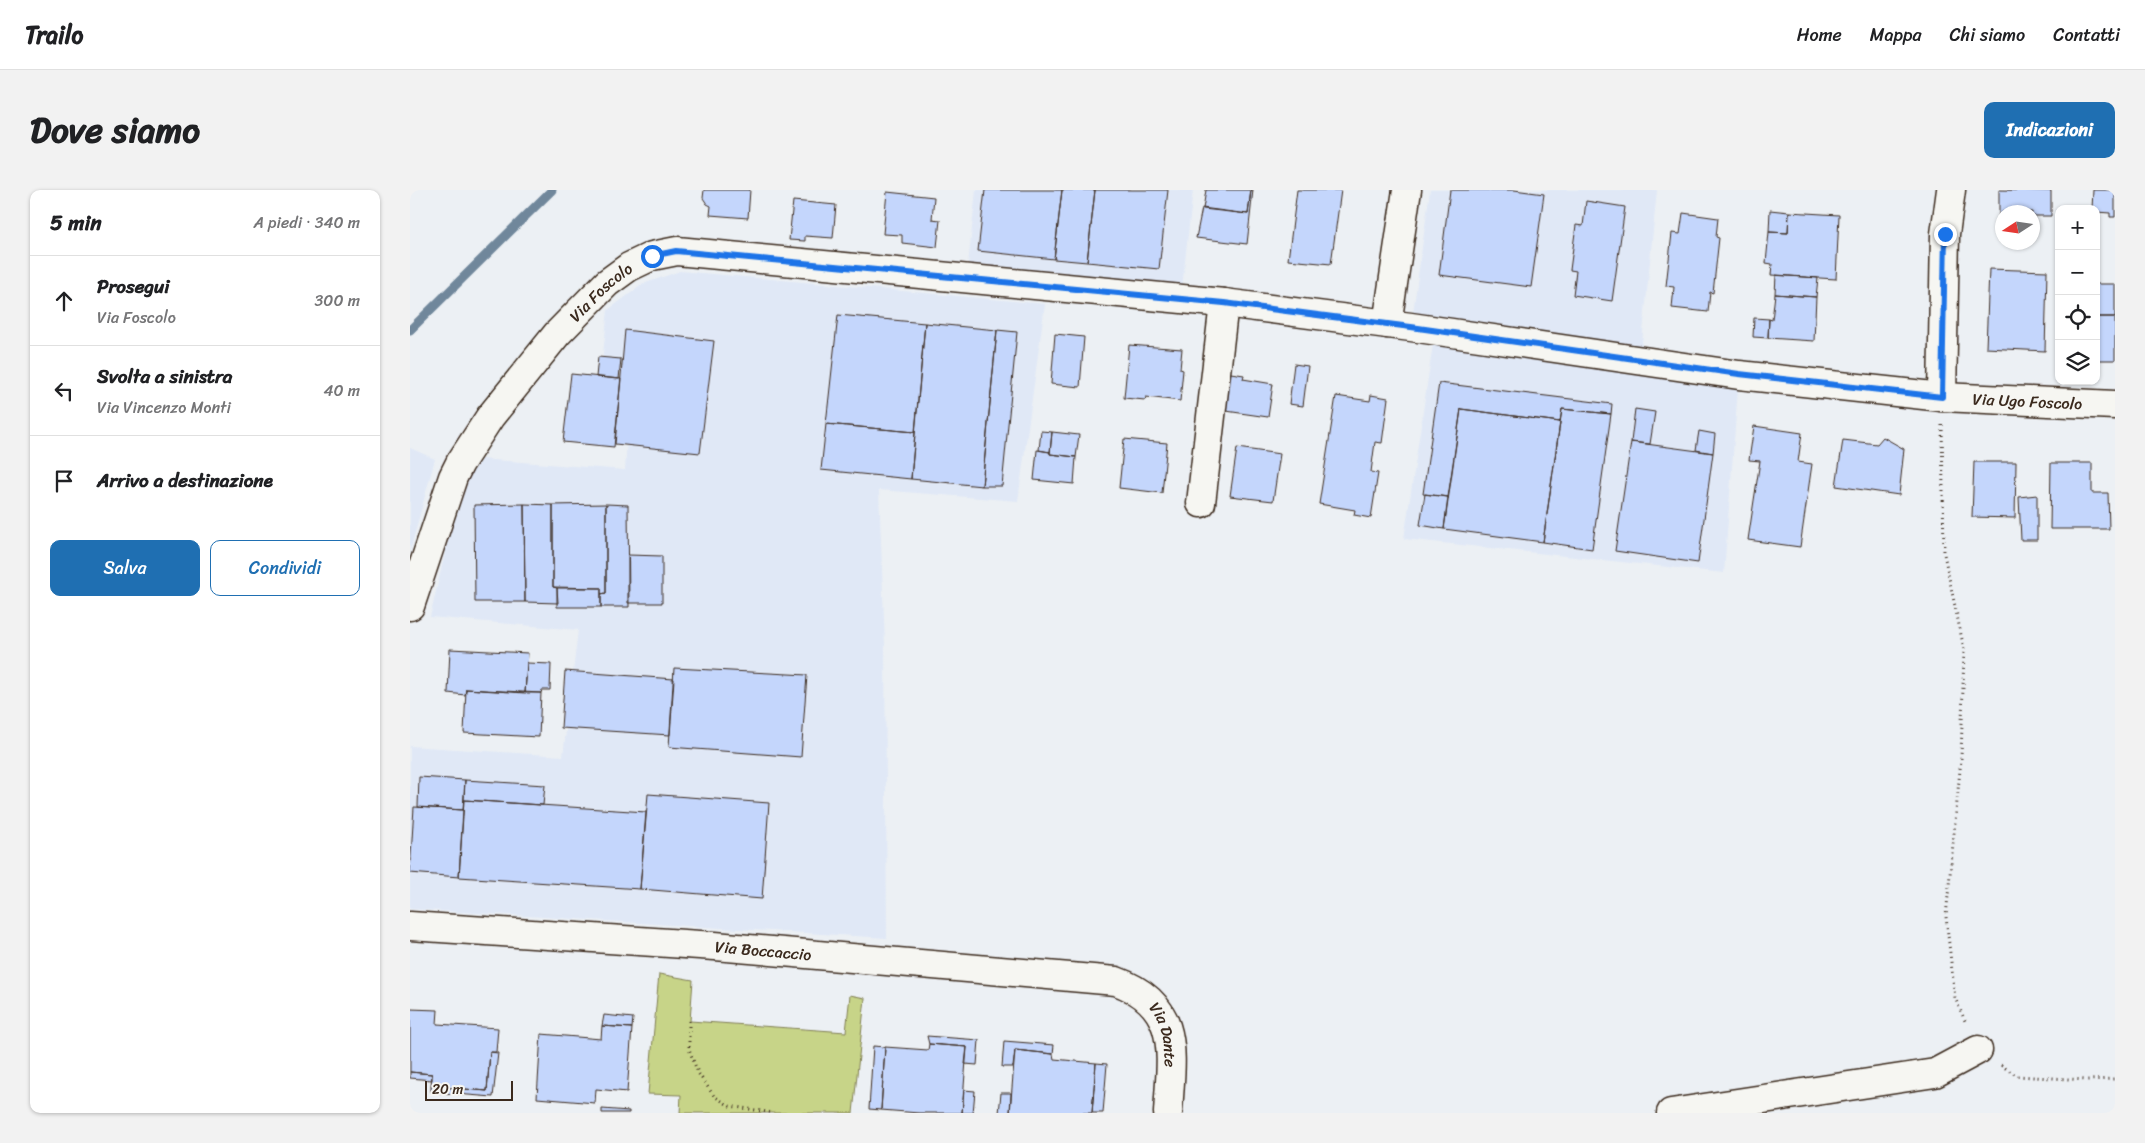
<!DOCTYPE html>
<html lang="it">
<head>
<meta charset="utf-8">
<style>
  :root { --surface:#fff; --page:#f2f2f2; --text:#202124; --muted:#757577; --line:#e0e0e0; --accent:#1f6fb2 }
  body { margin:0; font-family:Sriracha,sans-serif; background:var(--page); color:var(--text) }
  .controls { position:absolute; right:15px; top:15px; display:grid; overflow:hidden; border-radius:10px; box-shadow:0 1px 4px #0004 }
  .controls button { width:45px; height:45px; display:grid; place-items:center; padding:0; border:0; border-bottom:1px solid var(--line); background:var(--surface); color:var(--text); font:25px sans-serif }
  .compass { position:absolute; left:1585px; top:15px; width:45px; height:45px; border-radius:50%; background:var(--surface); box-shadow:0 1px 4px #0004; rotate:258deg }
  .scale { position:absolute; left:15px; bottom:12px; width:88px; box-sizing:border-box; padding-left:5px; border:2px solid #3b2a1e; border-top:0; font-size:14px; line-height:18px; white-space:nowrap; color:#3b2a1e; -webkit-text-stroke:4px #f6f6f2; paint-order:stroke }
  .stop { position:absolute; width:15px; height:15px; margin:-11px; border:4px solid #1a73e8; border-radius:50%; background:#fff }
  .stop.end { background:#1a73e8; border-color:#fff; box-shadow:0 1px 5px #0008 }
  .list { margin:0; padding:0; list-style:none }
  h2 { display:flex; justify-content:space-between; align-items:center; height:65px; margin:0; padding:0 20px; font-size:21px }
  h2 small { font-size:16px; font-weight:400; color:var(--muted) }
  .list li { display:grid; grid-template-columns:32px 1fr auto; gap:15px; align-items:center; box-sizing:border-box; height:90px; padding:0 20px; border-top:1px solid var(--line) }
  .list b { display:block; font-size:19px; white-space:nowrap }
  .list p { margin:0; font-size:16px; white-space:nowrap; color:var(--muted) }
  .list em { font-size:16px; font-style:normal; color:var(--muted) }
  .actions { display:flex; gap:10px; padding:15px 20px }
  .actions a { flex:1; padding:11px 0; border:1px solid var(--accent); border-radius:10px; text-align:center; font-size:18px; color:var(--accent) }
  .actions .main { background:var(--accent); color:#fff }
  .icon { flex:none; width:28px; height:28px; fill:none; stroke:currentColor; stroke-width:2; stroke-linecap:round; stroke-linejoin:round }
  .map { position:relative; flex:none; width:1705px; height:923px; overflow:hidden; border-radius:10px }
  header { display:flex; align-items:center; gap:30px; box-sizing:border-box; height:70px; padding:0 25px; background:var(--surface); border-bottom:1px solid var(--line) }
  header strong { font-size:24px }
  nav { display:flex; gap:28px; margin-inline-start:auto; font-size:18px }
  .intro { display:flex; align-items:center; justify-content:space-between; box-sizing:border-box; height:120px; padding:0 30px }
  h1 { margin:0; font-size:35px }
  .button { padding:12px 22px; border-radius:10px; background:var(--accent); color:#fff; font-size:18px; font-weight:700 }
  main { display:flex; gap:30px; padding:0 30px }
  aside { flex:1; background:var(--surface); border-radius:10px; box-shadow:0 1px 4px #0004 }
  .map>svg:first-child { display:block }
  .built { fill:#e0e8f6 }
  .green { fill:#c7d488; stroke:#817f53 }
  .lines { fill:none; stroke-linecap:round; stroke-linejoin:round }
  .stream { stroke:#6f879b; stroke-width:9 }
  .building { fill:#c4d6fc; stroke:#3b2a1e }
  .minor-casing { stroke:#3b2a1e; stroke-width:31 }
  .path { stroke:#3b2a1e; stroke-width:3; stroke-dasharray:1 4; stroke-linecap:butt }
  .minor { stroke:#f6f6f2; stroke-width:28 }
  .route { stroke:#1a73e8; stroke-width:6 }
  .labels { text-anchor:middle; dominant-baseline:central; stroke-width:5; stroke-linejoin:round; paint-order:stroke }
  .street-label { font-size:16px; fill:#3b2a1e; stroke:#f6f6f2 }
</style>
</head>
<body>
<header>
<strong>Trailo</strong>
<nav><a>Home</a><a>Mappa</a><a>Chi siamo</a><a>Contatti</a></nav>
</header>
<div class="intro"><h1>Dove siamo</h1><a class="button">Indicazioni</a></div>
<main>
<aside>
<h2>5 min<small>A piedi · 340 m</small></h2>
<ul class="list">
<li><svg class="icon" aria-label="ahead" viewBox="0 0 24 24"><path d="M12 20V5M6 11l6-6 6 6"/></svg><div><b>Prosegui</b><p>Via Foscolo</p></div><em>300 m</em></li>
<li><svg class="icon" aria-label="left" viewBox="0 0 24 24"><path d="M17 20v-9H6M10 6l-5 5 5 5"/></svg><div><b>Svolta a sinistra</b><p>Via Vincenzo Monti</p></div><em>40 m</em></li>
<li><svg class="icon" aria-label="arrive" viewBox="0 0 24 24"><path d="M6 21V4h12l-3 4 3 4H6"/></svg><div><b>Arrivo a destinazione</b></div></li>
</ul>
<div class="actions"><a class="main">Salva</a><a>Condividi</a></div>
</aside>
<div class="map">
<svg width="1705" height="923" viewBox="0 0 1705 923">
  <rect width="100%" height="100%" fill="#ecf0f4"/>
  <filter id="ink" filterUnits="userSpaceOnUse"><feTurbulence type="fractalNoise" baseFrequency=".02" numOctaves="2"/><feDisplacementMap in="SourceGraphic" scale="10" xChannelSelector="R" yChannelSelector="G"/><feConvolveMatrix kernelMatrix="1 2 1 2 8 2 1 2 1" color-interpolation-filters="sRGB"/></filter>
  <g filter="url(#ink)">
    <path class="built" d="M566,0H783L772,98L558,75Z
      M1020,0H1247L1232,153L1227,169L1329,185L1314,383L994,349L1025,141L1001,137Z
      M270,81L635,114L608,311L469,300L475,455L477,748L0,719V556L153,566L168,440L20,427L50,299L71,269L215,280L222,175L192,172L198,120L233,94Z
      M0,258L25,269L0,361Z"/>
    <path class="green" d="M249,784L283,790L280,831L436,842L440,805L455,808L443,923H270L271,905L238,904Z"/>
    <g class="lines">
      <path class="stream" d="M0,140L142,0"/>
    </g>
    <path class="building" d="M294,0H340L338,28L300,25L301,16L297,14L293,8Z
      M575,0H652L644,69L568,61Z
      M652,0H685L677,72L644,69Z
      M685,0H758L749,79L677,72Z
      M796,0H841L838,24L793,19Z
      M841,0H843L837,54L786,48L792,18L838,24Z
      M887,0H931L921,74L878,70Z
      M1040,0H1104L1134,4L1121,97L1029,85Z
      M1589,0L1641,1V26H1622V22H1592V26H1589Z
      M1683,0H1705V27H1700V23L1686,22V19H1682Z
      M477,2L524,7L522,29L530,30L527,57L492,53V45L473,44Z
      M383,11L426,15L423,48L395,46V51L379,50Z
      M1176,11L1215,17L1202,111L1163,105L1166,81L1160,80L1166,35L1173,36Z
      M1360,20L1379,22L1378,43L1359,42Z
      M1379,22L1429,25L1426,89L1361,85L1362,74L1356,73L1359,42L1378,43Z
      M1273,23L1308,28L1306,47L1309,48L1303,103L1300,102L1298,122L1262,118L1264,97L1256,96L1262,43L1270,44Z
      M1579,79L1637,81L1635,161L1576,158Z
      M1366,85L1408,88L1406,107L1365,104Z
      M1686,94H1705V127H1686Z
      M1365,104L1406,107L1404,151L1358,148L1359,129L1362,130Z
      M428,125L515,133L505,242L416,234Z
      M1686,127H1705V170H1686Z
      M1344,128L1359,129L1358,148L1343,147Z
      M515,133L587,140L572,296L501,289Z
      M215,140L304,151L290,263L205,254Z
      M587,140L607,142L592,296H572Z
      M645,144L674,147L670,197L641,194Z
      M719,155L772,159L770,179L773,180L770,211L736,207L735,210L714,208Z
      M188,167L211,169L209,189L186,187Z
      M884,174L898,176L893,216L879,214Z
      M814,182L834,185L833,189L863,194L858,227L809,220Z
      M161,184L211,189L204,257L153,252Z
      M1029,193L1202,214L1201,224L1152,219L1150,232L1051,219L1038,307L1013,304Z
      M961,205L978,208L972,253L965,252L961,282L968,283L961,328L944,325L945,320L909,314L926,206L960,211Z
      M1051,219L1150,232L1133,352L1034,339Z
      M1152,219L1201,224L1182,359L1133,352Z
      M1225,219L1245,222L1240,254L1221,252Z
      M416,234L505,242L501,289L411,280Z
      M1344,236L1392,243L1388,272L1402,274L1390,357L1338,350L1350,271L1339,270Z
      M631,241L642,242L640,262L629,260Z
      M1289,241L1305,244L1303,263L1286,260Z
      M642,242L669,245L666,267L640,264Z
      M1473,247L1494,259L1489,305L1426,296L1433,250L1467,254Z
      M714,249L757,253L752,303L709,298Z
      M1221,252L1303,263L1288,373L1205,361Z
      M827,258L870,264L863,311L820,306Z
      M627,260L640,262V264L666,267L664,294L624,290Z
      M1564,272H1606L1605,328L1562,327Z
      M1641,273H1682V303H1698L1699,339H1640Z
      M1015,304L1038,307L1034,339L1010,335Z
      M1627,305V350H1611L1609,307Z
      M114,314L115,412H65L64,315Z
      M114,314L143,315V397L147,398L148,413L115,412Z
      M196,314V403L191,404V398L143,397V315Z
      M196,314L218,315L219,417H191V404L196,403Z
      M218,365L252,366V413H218Z
      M147,398H191V417H147Z
      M40,459L118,463L115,503L56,499L55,505L38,503Z
      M117,473L141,474L140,500H132L131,503H115Z
      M264,478L397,485L391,567L259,557Z
      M155,481L264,489L260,545L151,538Z
      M56,499L131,503L129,547L54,543Z
      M9,587L55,590L53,620L8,617Z
      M55,590L135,595L133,615L54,610Z
      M238,604L359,613L352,709L230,699Z
      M54,610L236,622L230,699L49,687Z
      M4,617L53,620L49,687L0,683Z
      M0,819L28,820L27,834L88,838L86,862H80L77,901L21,896L22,884L0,882Z
      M194,825L223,828L222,838L192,836Z
      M192,836L222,838L217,902L186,899L185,913L127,908L131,844L191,849Z
      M517,846L569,850L567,875L555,874L557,857L519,854Z
      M594,851L644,855L643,864L605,860L603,877H592Z
      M519,854L557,857L552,923H509L471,920L475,857L518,860Z
      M463,856L475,857L471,920L459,919Z
      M605,860L643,864L644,869L686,873L682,923H600Z
      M80,862L88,863L83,907L21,902V896L77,901Z
      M686,873L697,874L693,923H682Z
      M0,882L22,884V890L0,888Z
      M554,900L565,901L563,923H552Z
      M591,903H601L600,923H589Z
      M192,919L219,921V923H192Z"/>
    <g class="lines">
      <g class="minor-casing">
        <g id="minor">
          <path d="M977,134L997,0"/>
          <path d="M1532,207L1535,44L1541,0"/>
          <path d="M791,313L814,113"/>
          <path id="s1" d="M0,416L43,287L50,273L80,227L147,144L197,93L219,77L242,66L267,61L814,113L1001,137L1329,185L1532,207L1705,215"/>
          <path id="s2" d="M0,736L305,756L706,791C773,815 761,866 758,923"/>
          <path d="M1261,923L1525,883L1568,860"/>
        </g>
      </g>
      <path class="path" d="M1532,235L1534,364L1554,459L1551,569L1536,727L1545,808L1556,833
        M279,831V859L288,883L304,906L320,916L364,923
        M1591,875L1607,886L1676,890L1705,889"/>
      <use href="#minor" class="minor"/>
    </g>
  </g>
  <g class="lines" filter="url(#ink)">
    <path class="route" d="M242,66L266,61L814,113L1001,137L1329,184L1532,207L1535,44"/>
  </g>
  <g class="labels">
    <g class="street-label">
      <text stroke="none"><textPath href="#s1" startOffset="374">Via Foscolo</textPath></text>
      <text stroke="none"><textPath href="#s1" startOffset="1822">Via Ugo Foscolo</textPath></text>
      <text stroke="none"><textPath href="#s2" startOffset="354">Via Boccaccio</textPath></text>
      <text stroke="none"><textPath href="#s2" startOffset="786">Via Dante</textPath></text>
    </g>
  </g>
</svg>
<div class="controls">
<button>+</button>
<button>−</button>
<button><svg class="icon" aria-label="locate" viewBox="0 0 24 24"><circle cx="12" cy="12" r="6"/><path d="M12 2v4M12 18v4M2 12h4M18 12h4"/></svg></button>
<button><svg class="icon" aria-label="layers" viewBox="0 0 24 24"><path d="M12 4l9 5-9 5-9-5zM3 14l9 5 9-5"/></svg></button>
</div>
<svg class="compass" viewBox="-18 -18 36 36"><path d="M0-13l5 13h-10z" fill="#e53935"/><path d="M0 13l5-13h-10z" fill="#757577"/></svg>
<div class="scale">20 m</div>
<div class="stop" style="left:242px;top:66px"></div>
<div class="stop end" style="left:1535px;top:44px"></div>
</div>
</main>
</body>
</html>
